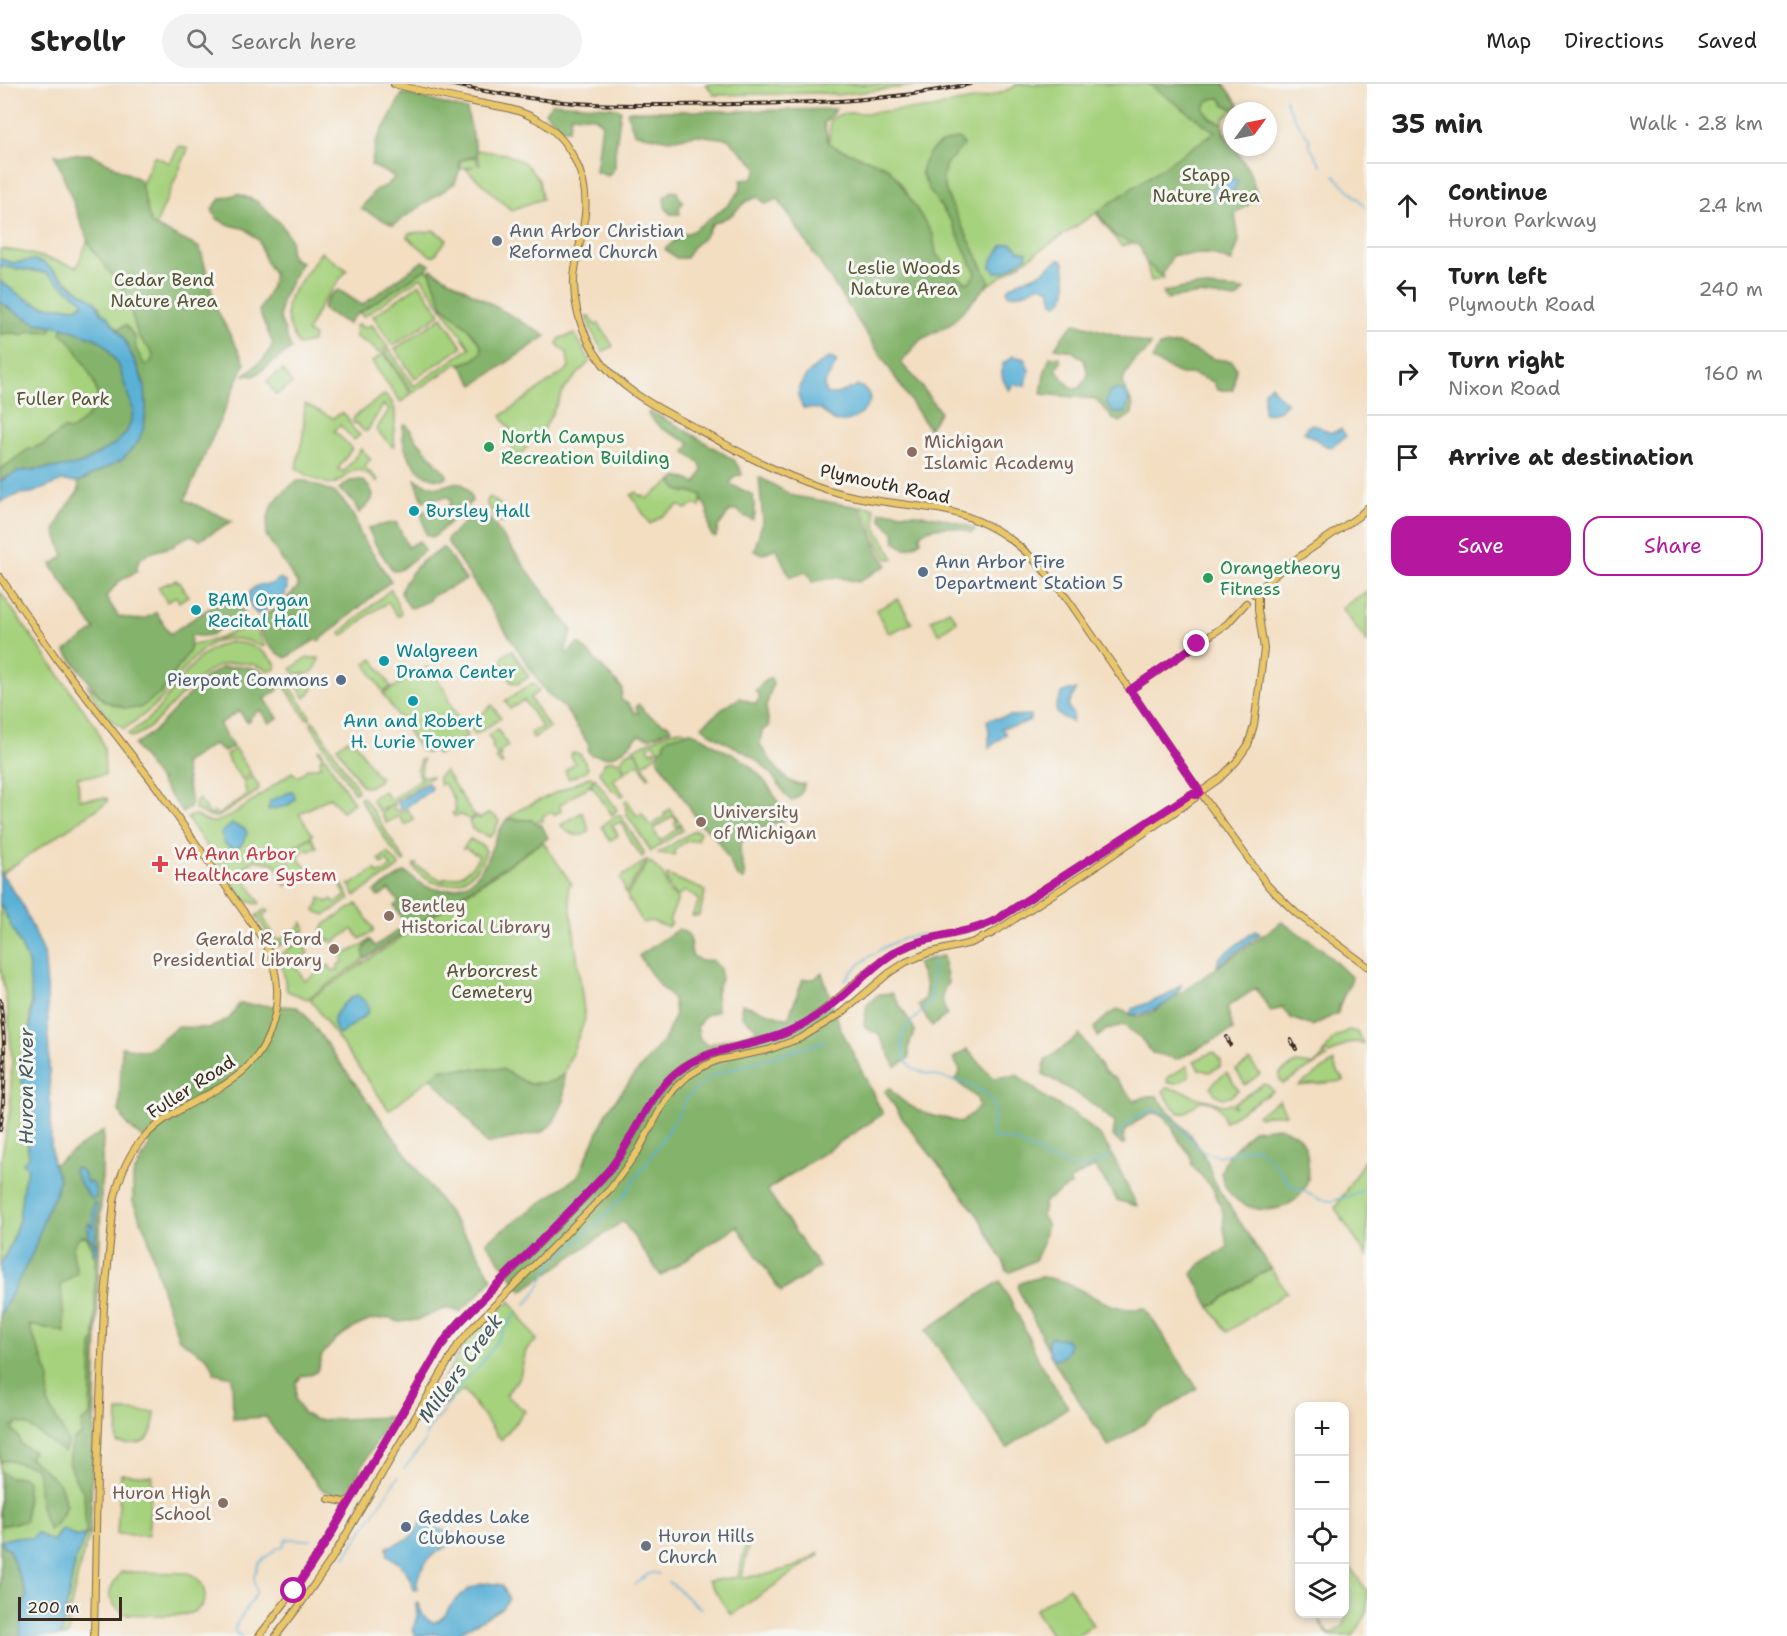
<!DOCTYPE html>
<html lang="en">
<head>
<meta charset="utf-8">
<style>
  :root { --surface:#fff; --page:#f2f2f2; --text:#222; --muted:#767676; --line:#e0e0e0; --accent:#b5179e }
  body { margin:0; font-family:"Shantell Sans",sans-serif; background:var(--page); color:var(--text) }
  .controls { position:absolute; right:18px; bottom:18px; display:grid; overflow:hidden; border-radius:12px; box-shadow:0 3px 9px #0003 }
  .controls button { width:54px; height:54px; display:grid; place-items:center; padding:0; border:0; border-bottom:2px solid var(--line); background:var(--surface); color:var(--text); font:30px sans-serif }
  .compass { position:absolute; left:1223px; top:18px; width:54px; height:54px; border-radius:50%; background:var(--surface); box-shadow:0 3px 9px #0003; rotate:57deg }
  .scale { position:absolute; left:18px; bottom:15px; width:104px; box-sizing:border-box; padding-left:6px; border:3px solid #3b2a1e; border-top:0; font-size:16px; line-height:21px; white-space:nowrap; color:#3b2a1e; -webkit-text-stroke:4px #f6f6f2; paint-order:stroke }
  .stop { position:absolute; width:18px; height:18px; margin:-14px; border:4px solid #b5179e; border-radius:50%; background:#fff }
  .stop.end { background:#b5179e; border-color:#fff; box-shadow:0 2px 6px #0008 }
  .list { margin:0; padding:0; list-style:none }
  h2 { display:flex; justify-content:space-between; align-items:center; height:78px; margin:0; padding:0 24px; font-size:26px }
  h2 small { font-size:20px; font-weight:400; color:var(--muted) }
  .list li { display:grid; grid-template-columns:39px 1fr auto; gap:18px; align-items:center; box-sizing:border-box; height:84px; padding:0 24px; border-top:2px solid var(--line) }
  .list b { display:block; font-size:22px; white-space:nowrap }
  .list p { margin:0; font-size:20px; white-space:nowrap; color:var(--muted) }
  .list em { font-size:20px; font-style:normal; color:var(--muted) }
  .actions { display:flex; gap:12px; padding:18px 24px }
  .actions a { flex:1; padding:14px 0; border:2px solid var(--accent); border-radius:18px; text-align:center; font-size:21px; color:var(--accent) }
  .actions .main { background:var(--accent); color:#fff }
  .icon { flex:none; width:33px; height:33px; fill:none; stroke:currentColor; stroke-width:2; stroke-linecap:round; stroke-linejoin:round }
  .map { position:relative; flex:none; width:1367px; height:1552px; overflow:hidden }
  header { display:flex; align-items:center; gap:36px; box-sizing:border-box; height:84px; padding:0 30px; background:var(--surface); border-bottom:2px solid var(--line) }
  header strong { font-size:28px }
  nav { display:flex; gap:33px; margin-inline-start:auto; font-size:21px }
  .search { width:420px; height:54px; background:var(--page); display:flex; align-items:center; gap:15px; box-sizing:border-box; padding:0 21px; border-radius:33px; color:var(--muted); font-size:22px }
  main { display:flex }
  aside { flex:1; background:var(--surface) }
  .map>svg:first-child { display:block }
  .green { fill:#a6d17d; stroke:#707e4e; stroke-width:1.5 }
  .forest { fill:#84b36c; stroke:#606e45; stroke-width:1.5 }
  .water { fill:#5ab1d7; stroke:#4a6e7a; stroke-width:1.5 }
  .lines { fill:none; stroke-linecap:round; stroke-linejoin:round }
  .stream { stroke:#5ab1d7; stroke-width:1.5 }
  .major-casing { stroke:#7b6957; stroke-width:8 }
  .major { stroke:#e9c769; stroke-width:6 }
  .rail-casing { stroke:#3b2a1e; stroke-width:4 }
  .rail { stroke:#f6f6f2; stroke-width:1.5; stroke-dasharray:4.5; stroke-linecap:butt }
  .route { stroke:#b5179e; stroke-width:8 }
  .worship-dot { fill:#6b7280; stroke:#f6f6f2; stroke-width:2 }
  .leisure-dot { fill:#2e9e5b; stroke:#f6f6f2; stroke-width:2 }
  .education-dot { fill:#8d6e63; stroke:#f6f6f2; stroke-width:2 }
  .culture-dot { fill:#0f9aa8; stroke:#f6f6f2; stroke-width:2 }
  .service-dot { fill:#5c6f8a; stroke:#f6f6f2; stroke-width:2 }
  .health-dot { fill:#e0444e; stroke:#f6f6f2; stroke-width:2 }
  .labels { text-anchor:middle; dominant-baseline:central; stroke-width:6; stroke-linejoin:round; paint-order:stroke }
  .park-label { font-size:18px; fill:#565436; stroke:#f6f6f2 }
  .worship-label { font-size:18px; fill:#5b616d; stroke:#f6f6f2; text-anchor:start }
  .leisure-label { font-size:18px; fill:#27864d; stroke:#f6f6f2; text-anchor:start }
  .education-label { font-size:18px; fill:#785e54; stroke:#f6f6f2; text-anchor:start }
  .street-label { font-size:18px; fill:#3b2a1e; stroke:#f6f6f2 }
  .culture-label { font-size:18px; fill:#0d838f; stroke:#f6f6f2; text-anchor:start }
  .service-label { font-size:18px; fill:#4e5e75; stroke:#f6f6f2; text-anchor:start }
  .health-label { font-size:18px; fill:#be3a42; stroke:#f6f6f2; text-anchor:start }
  .water-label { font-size:20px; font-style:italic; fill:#46595f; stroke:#f6f6f2 }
</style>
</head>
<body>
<header>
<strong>Strollr</strong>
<div class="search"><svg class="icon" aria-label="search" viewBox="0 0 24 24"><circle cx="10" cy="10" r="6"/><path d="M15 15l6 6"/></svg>Search here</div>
<nav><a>Map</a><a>Directions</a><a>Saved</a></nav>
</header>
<main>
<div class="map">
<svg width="1367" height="1552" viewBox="0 0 1367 1552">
  <rect width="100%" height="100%" fill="#f6f6f2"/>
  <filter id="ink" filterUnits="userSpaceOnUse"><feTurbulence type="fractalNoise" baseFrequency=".0167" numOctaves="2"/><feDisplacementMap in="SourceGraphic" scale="12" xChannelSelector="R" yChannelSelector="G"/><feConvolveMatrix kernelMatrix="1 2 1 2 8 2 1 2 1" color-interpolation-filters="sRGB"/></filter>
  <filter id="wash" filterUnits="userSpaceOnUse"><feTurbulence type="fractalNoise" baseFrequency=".008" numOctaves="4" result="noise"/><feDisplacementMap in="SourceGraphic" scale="24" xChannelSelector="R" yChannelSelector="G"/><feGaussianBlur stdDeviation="1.35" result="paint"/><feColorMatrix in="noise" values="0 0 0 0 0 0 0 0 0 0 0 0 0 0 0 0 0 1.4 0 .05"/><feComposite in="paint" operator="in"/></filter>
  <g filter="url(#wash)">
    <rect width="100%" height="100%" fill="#f3dec2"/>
    <path class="green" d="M706,0H931L837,11L824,9L714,11Z
      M1018,0H1224L1239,21L1224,34L1222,43L1232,63H1234L1249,87L1258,114L1198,154L1156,159L1164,195L1151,197L1141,157L1121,162L1096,129L892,266L808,26L829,57L830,36C847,23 859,32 878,28C897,25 915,26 934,24C943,22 952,19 961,18C982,15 1001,11 1018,0Z
      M179,62L188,65L156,141L199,356L118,245L101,228L99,222L44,179L34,176L14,179L0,175V165C26,167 52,176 77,183L107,107L135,117L154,72L170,79Z
      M476,66L506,70L525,79L539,96L542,115L511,126L466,85L474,82L461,85L459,77L476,73L478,81H480Z
      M433,146L447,155L435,171L431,172L407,153L409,149L427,148Z
      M321,168L347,186L321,220L307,248L314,252L312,258L298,261C290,244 282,231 290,212Z
      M0,182L46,189L84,217V219L76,224C69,222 63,224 57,224C34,222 18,211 0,197Z
      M425,185L430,188L443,222L466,242L480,259L482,268L473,276L460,280L458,279L413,309L385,268L389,265L414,302L470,264L421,193L363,233L360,228Z
      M420,200L440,230L393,262L373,232Z
      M0,218L48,240L63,243L119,282L71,382L19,387L0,397Z
      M590,232L595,241L599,240L613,262L603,268L591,246L586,233Z
      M442,233L462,263L415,295L395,265Z
      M359,240L363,244L372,241L388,263L379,269L371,262L356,253L355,243Z
      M575,250L590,277L565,304L544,345L518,373L505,352L511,347L501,332L569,284L567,269L557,260L560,254Z
      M384,269L411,310L401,318L372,278Z
      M283,286L292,300L276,311L267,297Z
      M384,311C403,322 391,342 395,361L393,363L376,346L389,326L383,321L367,347H364L356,339L354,340L353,336L355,332Z
      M305,320L333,334L341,329C348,331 348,335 351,341C352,345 356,348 360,351L354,356L340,341L334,347L352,364L338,385L344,388L361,365L371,375L364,382L378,396L376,398C352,370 346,400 331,400C319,399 305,390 296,384L303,352Z
      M672,397C677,413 690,405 702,410L700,423L695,420L685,425L681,422H678L650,440L631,411L637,408L640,412L643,411L646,415Z
      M490,413L500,420L510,433L503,439L500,438L487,421V417Z
      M861,422L874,424L876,443L894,475H887L879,462L877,454Z
      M176,496L181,500L188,512L179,518L176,512L167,518L158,503Z
      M391,505L401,529L400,532H397L388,518L371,529L343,552L340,549Z
      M1367,507V559L1342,524Z
      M0,508L96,643L104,664L105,691L78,693L79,715L107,714V718L1,790Z
      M898,515L912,539L890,549L887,547L876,526Z
      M949,526L957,537L939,550L931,536Z
      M254,539L255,540L259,553L264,561L263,563C208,536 191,580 160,616C151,627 136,636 124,645C121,640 117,641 112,637C102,627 93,613 87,600L105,617L125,624L161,609L190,566V562L220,554Z
      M230,558C250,559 263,565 276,580L275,585L270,587C219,562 197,596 164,629C154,640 145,649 131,653L128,650C138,643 149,636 157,626C179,601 195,565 230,558Z
      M512,566L529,593L518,600L511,598L501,581L503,572Z
      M307,574H319C316,592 306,592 292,587V584Z
      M373,575L391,603L383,608L365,580Z
      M426,583L430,584L448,611V615L467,652L437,671L433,665L427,669L421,667L383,610Z
      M293,591C301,593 310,595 313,605L305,614L292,593Z
      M282,593H284L310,632V635L306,634L281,597Z
      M533,599L539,607L530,614L549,644L534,654L530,649L542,643L524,616L510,625L505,617Z
      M492,621L501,634L475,651L468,639L469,635L477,631L478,633Z
      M312,637L315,639L357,704L358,708H354L311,641Z
      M498,645L508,662L499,668L501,671L499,672L503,680L501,681L496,674L498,672L492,663L494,661L488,651Z
      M680,646L688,648L658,667L654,659L648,663L651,668L655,666L656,671L643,681L637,668L633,665L670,648Z
      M347,656L355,658L376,691L380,693L379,697L368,703L362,702L337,663Z
      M235,665L251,689L242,695L229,678L226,671Z
      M320,665L354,719L342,727L330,713L299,730L313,751L283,770L286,776L289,800L286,802L280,795L283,793L274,779L255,776L240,787L260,819L257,820L244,816L187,734L193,731C199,732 204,737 211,738C228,740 275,699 292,688L298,693L307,685L321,682L320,675L323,674L318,666Z
      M631,667L636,669L650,693L648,694L638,679L626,687L621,676L625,670Z
      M573,669L580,670L588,684L585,688L569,695L565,687L575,679L570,670Z
      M423,675L421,690L425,693L431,692L432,693L393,719L395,722L393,723L394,726H399L401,729L407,725L414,736L405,741L399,732L386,739L381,729L393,720L379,727L372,717L373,713L384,707L390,716L421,695L417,687L420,680L419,677Z
      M613,676L619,678L625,688L613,696L624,711L622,712L611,705L599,688L605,678Z
      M445,687L474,732L470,735L461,731L454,732L452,729L456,727L454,718L455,717L444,699L440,701L438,693Z
      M252,692L259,702L258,707L218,733H210L195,725L196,717L199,715L209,730L212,731L214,728L217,731L247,711L243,697Z
      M591,692L593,694L592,698L586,705L582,706L560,721L561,727L554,731L552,728L543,732V737L539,736L536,739L531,736L507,735L519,726Z
      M595,694L617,726L612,731L593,703H590Z
      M361,713L365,715L405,777L403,778L392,765L360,716Z
      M627,716L637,732L642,729L650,742L665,732L664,730L670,725L681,740L676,743L674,739L677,737L673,732L653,745L660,757L681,742L683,746L651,767L627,731L625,718Z
      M582,728L587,739L589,748C578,754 568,751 561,741Z
      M489,729L496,733L499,737L494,749L489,753L472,745L469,737L477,732L479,735Z
      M617,731H620L644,768V771L642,773L633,760H631L622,738L612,741L618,751L610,757L602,742Z
      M695,746L700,748L697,756L687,757L675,765V771L658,769Z
      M311,753L317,763L309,767L307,765L298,771L300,774L299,776L308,786L291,799L289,775L286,770Z
      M470,755L483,762L486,767C475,801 438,813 414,784V780H417L416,782L443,797L444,794C461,795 471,786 479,772L465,764L462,766Z
      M543,758L572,800L568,803L585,935L564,990L554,997L542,999L528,1000L502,985H442L389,1026L310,915Z
      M388,769L399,781L398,784L355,812L348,799L351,801L375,785L378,790L381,788L382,789L391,783L387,776L382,780L379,775Z
      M648,775L626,809H625L624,802L620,794Z
      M651,778L664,792L668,807L678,815L669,837L672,839L667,843L651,837L643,839L631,818H629L627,811L648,779Z
      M667,791L704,806L705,808L700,830L697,832H692L699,816L696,814V812L685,807L677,813C669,807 667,800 667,791Z
      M343,801L350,815L325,831L315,827L320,814L328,818L332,815L335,819L346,812L341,803Z
      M0,819C7,837 24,861 28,879C35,912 27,942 30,974L26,977L22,986L26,990C24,996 24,1016 26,1022L22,1031H28L24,1036L29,1072L28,1084L23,1102L19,1135L12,1157L0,1182V1083L10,1026L12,976L8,927L0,882Z
      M357,820L373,844V848L360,855L353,845L332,859L331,856L328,857L322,846L325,840Z
      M265,825L269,827L262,832L278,857L302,841L301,837L305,842V846L281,861L276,862L256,832Z
      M370,855C368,861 363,869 365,875L307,915L287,907L280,872L294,861L301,858L308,869L293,879L305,897L318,888L317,885L321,887L329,881L332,886H338V881L343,878L342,872L362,861L363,862Z
      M1348,946L1357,948L1363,959L1354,958L1348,959L1330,970L1325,968L1332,956Z
      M1213,968L1221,977L1220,983L1209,988L1199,985L1194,977Z
      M1324,969L1327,973L1283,1000L1279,994L1280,989L1296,979C1309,980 1316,985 1324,969Z
      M1250,977L1260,990L1245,1001L1236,986Z
      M1334,978L1335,983L1344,997L1298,1002Z
      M1187,982L1189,987V992C1182,997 1175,1002 1167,998L1168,993Z
      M1226,989L1229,991L1238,1006L1230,1013L1222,1014L1215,1010L1211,1003L1215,997Z
      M1263,1000L1269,1002L1273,1007L1224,1038C1223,1023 1214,1017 1200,1017L1185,1029H1180L1172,1022L1163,1008L1166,1004L1184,1007L1194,1013L1208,1016L1222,1021L1231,1020L1234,1023L1235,1022L1234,1019Z
      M1279,1016L1286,1030C1277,1033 1271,1028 1260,1033L1257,1031Z
      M103,1047L93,1381L77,1378L91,1398L90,1451L81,1477L67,1540H70L68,1552H61L75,1478L86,1451L76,1453L65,1446L59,1447L53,1458L47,1455L15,1453L0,1457V1232L33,1168L46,1129L55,1111L59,1095Z
      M1367,1072V1173L1335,1124Z
      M1270,1184L1287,1208L1227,1248L1210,1223Z
      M510,1217L537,1256L526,1266L520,1292L506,1311L525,1327L501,1356L464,1306L419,1337L465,1259L477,1245Z
      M118,1327L155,1328C152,1357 147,1362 117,1359Z
      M121,1390L152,1392L148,1452L117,1450Z
      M748,1450L751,1451L742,1493L765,1491L797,1482L819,1469V1471L731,1531L708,1497L738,1493Z
      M1348,1480L1367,1507V1527L1353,1552H1329L1319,1537L1320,1536L1330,1551L1343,1542L1350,1527L1351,1509L1345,1499V1481Z
      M121,1488L188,1489C205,1495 213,1519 193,1528C182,1534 137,1530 122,1530V1528C101,1513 111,1503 121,1488Z
      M1069,1503L1093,1541L1076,1552H1052L1035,1526Z"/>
    <path class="forest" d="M1149,0H1224L1239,21L1233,25L1224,20L1220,14C1211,14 1205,17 1204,26L1212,35L1222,39L1224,50L1232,63H1234L1249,87L1258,114L1235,130L1239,157L1232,178L1211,170L1173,171L1161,193L1145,177L1140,162L1115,152L1097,128L1215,48Z
      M403,9L467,26L477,71L459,77L460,85L455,99L393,141L361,125L375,106L386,102L395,93L371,81L376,58Z
      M552,19L611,23L621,26L615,69V83L608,92L596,88L602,39L595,33L571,31L569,45H562L545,28Z
      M836,25L824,40L829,59L835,63L887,83L897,94L933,151L936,170L956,191L968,199L976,190L951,137L929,106L921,88C927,67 937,56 960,55L964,61L946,80L942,95L950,118L990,198L951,240L920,256L901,279L916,295L940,328L929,345L778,115L766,120L758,113L747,117L730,132L712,140L705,152L692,164L686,174H676L665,165L683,150L691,148L727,122L740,107L741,96L752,95L758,84L728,55L696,51L670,56L634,49L627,27H732Z
      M91,70L140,96L151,140L200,164L217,226L245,279L185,416L232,437L200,456L191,451L176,458L174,462C159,467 135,468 137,487L118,498L106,513L118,532C135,536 140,539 156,528L170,550L224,515L228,519L234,515C242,523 246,529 242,540L229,544L227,541H222C215,553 203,553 191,551L190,566L161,609L140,624H125L104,617L65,567L95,546L51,481L64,472L55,447L61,432L79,406L78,398L88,394L144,343C145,331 147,318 145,305C142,289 127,259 118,245L126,241L135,254L136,265L144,280L148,281L153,274L152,268L138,252L126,210L90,162L55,71Z
      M672,107L677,108L679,113L684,118L679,123L680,130H670L665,123L664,113Z
      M238,110L256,117L281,140L291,156L290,168L293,175L301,178L281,218L280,234L291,265L254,292L244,291L264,275L273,260L259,227L270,205L274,191L265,176L259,157L246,145L226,140L216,134L212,125L220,115Z
      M423,177L430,181L426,186H424L353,233L348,240L322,225C325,218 331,208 339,206L362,221Z
      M431,185L546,252L474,301L460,280L473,276L482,268L480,259L466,242L443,222L430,188Z
      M1195,202L1245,206L1236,215L1200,210L1166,215L1163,208Z
      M0,218C21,230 26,237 51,240V246L48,248L30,247L23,251L15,249L0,250Z
      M1075,239L1151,261C1145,272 1145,268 1138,274C1130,281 1126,290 1122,299L1133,322L1132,330L1120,338L1113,335L1096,315L1041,310L1044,290L1050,273H1059L1061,277L1056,284L1062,294L1073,305L1080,304L1088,291L1084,276L1072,267L1055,264L1062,253Z
      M63,243L97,255L105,261L119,282L133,326L131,337L126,349L115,360L83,379L71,382L19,387L0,397V386L27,366L44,360L64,345L72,346C79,341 94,327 97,319C101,302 74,259 61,249Z
      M1179,260L1215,275L1232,277L1236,284L1233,306H1217L1214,298L1193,290H1180L1152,276L1159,262Z
      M649,327L678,342L734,376L741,387L742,391L734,392L730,400L753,411L755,431L753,436L742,431L738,426L730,427L718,443L716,453L712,452C705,438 713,428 701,416L702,411C690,405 677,413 672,397L678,393L686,395L696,399L702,387L700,380L685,368L690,359L662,345L648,331Z
      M403,341H407L417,356L447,391V394C425,400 406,376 403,356C402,352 403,346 403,341Z
      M759,393L793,412L859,423L875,457L876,463L887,481L858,498L837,493L812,498L807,488L790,493L776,464L763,470L754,467L763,437Z
      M415,395C422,399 430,403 439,403C449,402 458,393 466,404C470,409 471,411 472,417L435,452L431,453L426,450L421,428L448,423L450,421L451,415L447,413L423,417Z
      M362,396C379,410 375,416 359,429L353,417L339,405L350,397Z
      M298,397H306L335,409L346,420L355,435L361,452L391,497L319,557L315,556L286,574C271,566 261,556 257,539L260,534L278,523L299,502L266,451C267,443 267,434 270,426C274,416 289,402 298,397Z
      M477,426L484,427L572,547L565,568L567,569L579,559L622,604L621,616L629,620L635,629H639L636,624L638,620C641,622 643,626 645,628C650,633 662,639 669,641L671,645L649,654L639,651C629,661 621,672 606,673C600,673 597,670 591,671L588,667L589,661L566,626L545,607L448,459L447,455L449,453Z
      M880,428C913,428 945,432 975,445L971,449C956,442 935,440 920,450L921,457L913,462L905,465L895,458L894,448L881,436Z
      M396,438L408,463L419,457L425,466L400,486L393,487L375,460L368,444Z
      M442,464H444L466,496L430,513L429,517L412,524L409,523L401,509C403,497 419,478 430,472C436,469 438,469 442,464Z
      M238,582C257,583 268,589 279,603L278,606L265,615L278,634L269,639L260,626L250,633L251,636L247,638L239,627L219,640L233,663L224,668L214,660L184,679L191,719L190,723L183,729L160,698L162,696H159L134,661L153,648L206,593L221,584Z
      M771,594L773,599L766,623L769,642L762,647L760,661C770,674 785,704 804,700C804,707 798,715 791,717C785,712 782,705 777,698C771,689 763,681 754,674C742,665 707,651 702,642L726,622L740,614L756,620L760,612L755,607L767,595Z
      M691,648C702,651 710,658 719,664C726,668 734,669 740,674C760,688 777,710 784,734L782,737C770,740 740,751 740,764C740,773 744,784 745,793L744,796C734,793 733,782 728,774C722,763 712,746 701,741L657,674L661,665L665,662L664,658L668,654Z
      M507,735L531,736L539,741L541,740L548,754L365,875L363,867L370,856L375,862L406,841L394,822L399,818L389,806L378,813L374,808L405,788C413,793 419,800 428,803C449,811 474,801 484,781C492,766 496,749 507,735Z
      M1282,838L1321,864L1352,894C1347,907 1340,915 1338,929L1312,942L1291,934L1282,923L1271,928L1256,904L1227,923L1233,946L1178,975C1169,974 1162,970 1152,969L1139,952L1123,941L1107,945L1098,953L1094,944L1108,931L1118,925L1139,933L1152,929Z
      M678,845C696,852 688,855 692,871L701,877L712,876L720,884L721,895L716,908L717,927L705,931L697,943L700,956L707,961L757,947C751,933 738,939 742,920L788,935L803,895H814L822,889L840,943L883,1030L767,1106L819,1183L781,1208L737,1142L661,1192L623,1137L522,1207L486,1158L578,1092L608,1026L633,993L665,955L675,930L673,915L656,897L639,872Z
      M943,872L948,899C939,911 942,918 947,931L932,942L918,921L925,915L926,902L917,879L929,875Z
      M892,909L915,946L909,962V974L896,983L878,949L868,946L864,940L867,921L879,910Z
      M239,920L297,923L305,930L479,1171L492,1195L480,1209L460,1228L446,1224L417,1236L399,1238L390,1234L371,1236L357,1242L336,1255L322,1271L317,1287L313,1290L302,1292L296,1299V1316L303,1329L315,1336L390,1333L344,1414L323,1406L283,1359L266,1333L233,1335L232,1293L214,1289L213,1283L207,1274L179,1255L163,1209L147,1150L133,1118V1091L150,1060L128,1042L119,1027L122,963L146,967L177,943L210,944L229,935Z
      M1080,951L1105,988L1115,994L1134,1017L1148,1012H1157L1166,1024L1195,1057L1207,1077L1215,1100L1270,1184L1210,1223L1192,1190L1200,1180L1228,1163L1224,1145L1223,1127L1212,1103L1192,1082L1191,1071L1180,1058L1172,1043L1162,1030L1153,1029L1136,1038L1126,1046L1123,1052L1125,1060H1121L1113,1052L1115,1039C1094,1018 1068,1004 1043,990L1045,977Z
      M967,965L993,994L1017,991L1047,1015L1078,1032L1100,1052L1112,1070L1137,1122L1117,1116L1095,1082L1069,1097L1071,1101L1045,1117L1042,1131L1047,1140L1042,1162L1035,1176L1011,1188L1007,1187L1004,1179L978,1132L902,1034L885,1007L889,1004C901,1018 916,1027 934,1032C944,1034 952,1035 961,1039L979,1023L977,1014L955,996L959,991L960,986L953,974Z
      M442,985H502L529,1000L542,999L554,997L564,990V1017L553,1039L542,1048L486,1060L462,1027L431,993Z
      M1278,1043C1298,1049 1307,1056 1308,1079C1309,1086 1309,1095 1306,1102C1291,1134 1241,1133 1225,1102C1223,1098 1222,1093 1221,1089L1227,1073L1253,1046Z
      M103,1047L90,1451L86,1450L84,1408L76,1397L69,1378L73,1356L81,1351L82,1338L90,1332L92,1261L95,1254V1174L87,1153L81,1152C67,1162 75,1174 77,1189L61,1201L65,1248L29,1241L49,1292L48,1319L68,1357L64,1368L27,1341L17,1339L12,1344C15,1352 19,1349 21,1361L33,1367L29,1374C34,1377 60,1398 61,1403C64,1409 63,1415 66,1421C63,1433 58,1438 49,1446C45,1436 41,1427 40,1417C38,1405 41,1394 35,1383L7,1376L0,1378V1232L33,1168L46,1129L55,1111L59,1095L53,1081Z
      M1040,1193C1080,1195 1104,1232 1145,1224L1197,1304L1109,1363L1056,1281L1018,1205L1019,1200L1026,1197Z
      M1000,1197L1022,1239L1041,1281L1068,1323L1007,1364L926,1246Z
      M0,1387L9,1393H23L27,1397L26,1437L0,1442Z
      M0,1458L9,1466L27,1513L22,1523L20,1552H0Z"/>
    <path class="water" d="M1236,95L1238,97C1233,109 1228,122 1213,115L1212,106C1218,97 1226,96 1236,95Z
      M1011,159L1016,162L1019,166L1027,168L1026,173L1004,188H995L991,183L992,176L1003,161Z
      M0,175L14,179L34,176L44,179L67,199L95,217L101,228L107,232L123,253L139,287L145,304L146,322L144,343L138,358L122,376L78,398L62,397L32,409L20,410L0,418V397L19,387L71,382L83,379L115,360L126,349L131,337L133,326L119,282L105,261L97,255L63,243L36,239L17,229L0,218V197L24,214L42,222L76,224L82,221L83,217L46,189L0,182Z
      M1058,176H1062L1064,179C1065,192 1072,215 1056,220L1053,218L1050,205L1040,201L1021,210L1009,211L1007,206C1018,195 1029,196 1042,188C1047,185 1052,180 1058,176Z
      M1013,272L1025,275L1029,286L1026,301L1019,302L1014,300L1009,306C1003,297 1000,291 1003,280Z
      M829,274L835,276L837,278L824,301L826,310H836L859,302C886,313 856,343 834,337L820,325L803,324C801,320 798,314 798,310C798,296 817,280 829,274Z
      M1271,301L1278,311L1287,319C1280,327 1274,331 1264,329V307Z
      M1117,305L1127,308L1129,318L1125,329H1113L1106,319L1109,309Z
      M1312,340C1328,344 1324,353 1341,345L1346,352L1333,362L1328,363L1304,348L1306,344Z
      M279,495L286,498L287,503L285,511L273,519L261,530H257C249,522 243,509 257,502C261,499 266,502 271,500C274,499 276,497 279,495Z
      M1068,606H1076L1068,622L1073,631L1072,638L1057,630L1056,622L1062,609Z
      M1030,631V636L1019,641L1001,644L1006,650L989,664V647L987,636L1010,632Z
      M427,699L429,700L432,704L431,706L403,725H400L398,718Z
      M292,707L294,710L295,715C288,725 278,723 268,726L270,717Z
      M232,740L245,745L247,748C245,756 241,764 233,765L225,760L221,749Z
      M0,789L7,797L21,818L44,869L47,904L51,1059L53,1081L59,1095L55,1111L46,1129L33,1168L0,1232V1182L12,1157L19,1135L23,1102L28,1084L23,1079L29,1072L24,1036L28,1031L22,1030L26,1022L24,1018H22L26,1007L21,995L26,992L22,986L26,977L30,974V944L32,920L28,877L0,819Z
      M1255,847L1260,850L1217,882L1219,874Z
      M1182,900C1180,904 1177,910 1174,913C1163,923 1145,931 1130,931L1132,925L1166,912Z
      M357,911L367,919L369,924L367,930L362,934L341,950H338L334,941V933C339,924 347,915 357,911Z
      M76,1084L82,1087L87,1099L90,1098L95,1103L96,1114L92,1115C86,1110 76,1093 74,1086Z
      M93,1119L97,1120L95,1157L98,1167L96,1170L94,1169L93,1158L89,1153V1147L86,1142L89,1139L92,1144Z
      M1053,1253L1066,1255L1070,1261C1067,1270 1064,1274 1054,1275C1048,1270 1046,1261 1049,1254Z
      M425,1436C429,1438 431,1442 435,1444C441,1447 447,1446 453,1449L454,1458C449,1462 443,1464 437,1468C425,1476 416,1491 417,1505L414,1506C410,1491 402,1479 388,1472L387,1463C403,1458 414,1455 421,1438Z
      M61,1445L65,1446L76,1453L86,1450L75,1478L61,1552H20L22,1523L27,1512L9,1466L0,1457L15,1453L32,1454L37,1449L53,1458Z
      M488,1499L502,1501L509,1515L502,1524L459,1549L451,1552L435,1550L416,1552L413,1546L417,1532L416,1519H419C421,1532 431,1546 444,1532C446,1530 447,1527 449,1524C454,1518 460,1511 466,1507C472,1502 481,1500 488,1499Z"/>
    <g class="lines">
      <path class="stream" d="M1286,15L1287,21L1297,38L1309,54L1310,63L1321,81
        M1334,91L1365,122
        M933,876C930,888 935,901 931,913C926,930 906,937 902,952C901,956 902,962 903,966C904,973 907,981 914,985C916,987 919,987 922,988C941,995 977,998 989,1014C999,1026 989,1040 994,1053L998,1055L1012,1056L1020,1059L1027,1064L1039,1068L1045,1075L1059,1077L1067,1083L1083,1084L1103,1076L1111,1070
        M845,896C860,875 900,849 927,851
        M1118,1055L1122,1044L1136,1033L1151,1026L1166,1029L1203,1068L1219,1072L1255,1063L1265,1070L1279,1085L1289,1100L1321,1116L1332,1117L1351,1111L1367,1104
        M526,1220L534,1211L554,1176L580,1156L623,1113L671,1043L686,1015L699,1001L714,991L738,983L814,961L825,956
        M404,1385L425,1358L426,1350L434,1337L442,1330L462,1298L478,1284L517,1228
        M345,1473L398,1393
        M668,1498C681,1504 688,1519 701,1524
        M635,1500C643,1495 648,1486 659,1490
        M242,1552L236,1550L235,1543L256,1509L254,1492L259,1479L276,1465L283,1462L286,1455L311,1456"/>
    </g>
  </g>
  <g filter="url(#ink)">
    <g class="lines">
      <g class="major-casing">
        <path id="major" d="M394,0C421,7 447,13 474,18C495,22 516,24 534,34C569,51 589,92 585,130C583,152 575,174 574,196C573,236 593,277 624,301C643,317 668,329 690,341C739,368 788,396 843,410C874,418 906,420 938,425C1000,436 1035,471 1071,520L1200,708L1268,802L1296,829L1367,882
          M0,493L59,578L155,701L260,851C275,876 281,901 275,930C259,1007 193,1005 146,1051C128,1069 119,1093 114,1117L104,1223L97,1390L94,1552
          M1254,510L1283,484L1359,432L1367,424
          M1130,606L1227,540L1246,519
          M329,1415L345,1418L351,1415
          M259,1552L294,1507L328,1455L440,1264L451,1248C465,1231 482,1216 498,1200C534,1163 576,1125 609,1086C636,1054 647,1010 682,984C715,961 757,963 793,946C834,926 859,888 897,867C928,850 965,852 996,836L1191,710L1196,711
          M276,1552L302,1518L331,1476L458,1261L473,1243L611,1104L638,1067L665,1017L675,1004L688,992L704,982L718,976L768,966L801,954L842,929L889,889L906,878L928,869L971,859L993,849L1092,785L1195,714L1196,711L1219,695L1236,678L1248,661L1254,641L1264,565L1258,526V513"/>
      </g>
      <use href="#major" class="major"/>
      <g class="rail-casing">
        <path id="rail" d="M449,0C497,10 545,18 594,20C641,22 688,21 735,20C814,19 892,17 970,0
          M0,916C6,959 6,1002 0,1046
          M1227,953L1230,961
          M1291,956L1296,965"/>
      </g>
      <use href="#rail" class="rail"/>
    </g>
  </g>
  <g class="lines" filter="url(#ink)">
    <path class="route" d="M294,1507L328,1455L445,1256L460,1238C494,1203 529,1169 563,1134C579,1118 595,1102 610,1085C635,1054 646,1013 677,988C710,961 750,965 787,948C808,939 827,926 844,911C861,896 877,878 897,867C928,850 964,852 996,836L1191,710L1196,711L1200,708L1130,606L1197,560"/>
  </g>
  <g class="worship-dot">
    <circle cx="497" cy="157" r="6"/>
    <circle cx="646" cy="1462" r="6"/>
  </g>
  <g class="leisure-dot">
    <circle cx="489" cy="363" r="6"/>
    <circle cx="1208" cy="494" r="6"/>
  </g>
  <g class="education-dot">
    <circle cx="912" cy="368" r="6"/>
    <circle cx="701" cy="738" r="6"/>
    <circle cx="389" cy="832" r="6"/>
    <circle cx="334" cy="865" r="6"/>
    <circle cx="223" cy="1419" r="6"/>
  </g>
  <g class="culture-dot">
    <circle cx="414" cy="427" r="6"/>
    <circle cx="196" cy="526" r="6"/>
    <circle cx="384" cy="577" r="6"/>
    <circle cx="413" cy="617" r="6"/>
  </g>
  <g class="service-dot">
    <circle cx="923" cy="488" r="6"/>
    <circle cx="341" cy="596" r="6"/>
    <circle cx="406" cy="1443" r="6"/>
  </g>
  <path class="health-dot" d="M157 771h6v6h6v6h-6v6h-6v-6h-6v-6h6z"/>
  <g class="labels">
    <g class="park-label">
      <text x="1206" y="91">Stapp<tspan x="1206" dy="21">Nature Area</tspan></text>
      <text x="904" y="184">Leslie Woods<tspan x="904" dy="21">Nature Area</tspan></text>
      <text x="164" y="196">Cedar Bend<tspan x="164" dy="21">Nature Area</tspan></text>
      <text x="63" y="315">Fuller Park</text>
      <text x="492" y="887">Arborcrest<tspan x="492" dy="21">Cemetery</tspan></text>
    </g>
    <g class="worship-label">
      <text x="509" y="147">Ann Arbor Christian<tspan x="509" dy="21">Reformed Church</tspan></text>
      <text x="658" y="1452">Huron Hills<tspan x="658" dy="21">Church</tspan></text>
    </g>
    <g class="leisure-label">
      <text x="501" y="353">North Campus<tspan x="501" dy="21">Recreation Building</tspan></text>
      <text x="1220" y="484">Orangetheory<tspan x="1220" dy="21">Fitness</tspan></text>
    </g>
    <g class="education-label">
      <text x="924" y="358">Michigan<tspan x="924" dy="21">Islamic Academy</tspan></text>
      <text x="713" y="728">University<tspan x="713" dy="21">of Michigan</tspan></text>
      <text x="401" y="822">Bentley<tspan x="401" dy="21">Historical Library</tspan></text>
      <text x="322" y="855" text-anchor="end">Gerald R. Ford<tspan x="322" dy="21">Presidential Library</tspan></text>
      <text x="211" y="1409" text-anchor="end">Huron High<tspan x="211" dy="21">School</tspan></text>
    </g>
    <g class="street-label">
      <text transform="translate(885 400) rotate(12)">Plymouth Road</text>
      <text transform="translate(191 1003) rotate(-33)">Fuller Road</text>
    </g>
    <g class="culture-label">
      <text x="426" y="427">Bursley Hall</text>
      <text x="208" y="516">BAM Organ<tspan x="208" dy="21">Recital Hall</tspan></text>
      <text x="396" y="567">Walgreen<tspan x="396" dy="21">Drama Center</tspan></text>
      <text x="413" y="637" text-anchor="middle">Ann and Robert<tspan x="413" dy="21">H. Lurie Tower</tspan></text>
    </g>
    <g class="service-label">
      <text x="935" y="478">Ann Arbor Fire<tspan x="935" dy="21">Department Station 5</tspan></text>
      <text x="329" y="596" text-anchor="end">Pierpont Commons</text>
      <text x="418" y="1433">Geddes Lake<tspan x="418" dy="21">Clubhouse</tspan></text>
    </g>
    <g class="health-label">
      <text x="174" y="770">VA Ann Arbor<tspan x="174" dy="21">Healthcare System</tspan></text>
    </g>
    <g class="water-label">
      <text transform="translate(26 1002) rotate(-90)">Huron River</text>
      <text transform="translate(460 1284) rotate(-54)">Millers Creek</text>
    </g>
  </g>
</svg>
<div class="controls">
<button>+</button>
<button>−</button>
<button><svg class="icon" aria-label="locate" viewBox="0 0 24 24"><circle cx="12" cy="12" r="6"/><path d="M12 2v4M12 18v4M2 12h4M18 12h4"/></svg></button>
<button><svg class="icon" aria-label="layers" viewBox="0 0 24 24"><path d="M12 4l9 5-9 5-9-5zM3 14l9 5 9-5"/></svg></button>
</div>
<svg class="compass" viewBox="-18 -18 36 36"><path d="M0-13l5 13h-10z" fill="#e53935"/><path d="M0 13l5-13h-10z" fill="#767676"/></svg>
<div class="scale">200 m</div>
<div class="stop" style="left:294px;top:1507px"></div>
<div class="stop end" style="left:1197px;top:560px"></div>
</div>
<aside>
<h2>35 min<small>Walk · 2.8 km</small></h2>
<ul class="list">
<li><svg class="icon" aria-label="ahead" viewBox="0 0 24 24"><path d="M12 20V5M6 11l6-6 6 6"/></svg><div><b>Continue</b><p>Huron Parkway</p></div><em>2.4 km</em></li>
<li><svg class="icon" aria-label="left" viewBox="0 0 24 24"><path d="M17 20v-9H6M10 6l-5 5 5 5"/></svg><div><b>Turn left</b><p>Plymouth Road</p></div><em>240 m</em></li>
<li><svg class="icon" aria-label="right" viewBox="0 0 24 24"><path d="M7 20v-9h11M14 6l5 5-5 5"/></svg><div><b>Turn right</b><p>Nixon Road</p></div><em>160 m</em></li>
<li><svg class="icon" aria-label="arrive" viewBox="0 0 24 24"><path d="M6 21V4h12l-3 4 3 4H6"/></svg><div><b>Arrive at destination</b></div></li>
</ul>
<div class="actions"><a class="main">Save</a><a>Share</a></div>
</aside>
</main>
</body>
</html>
